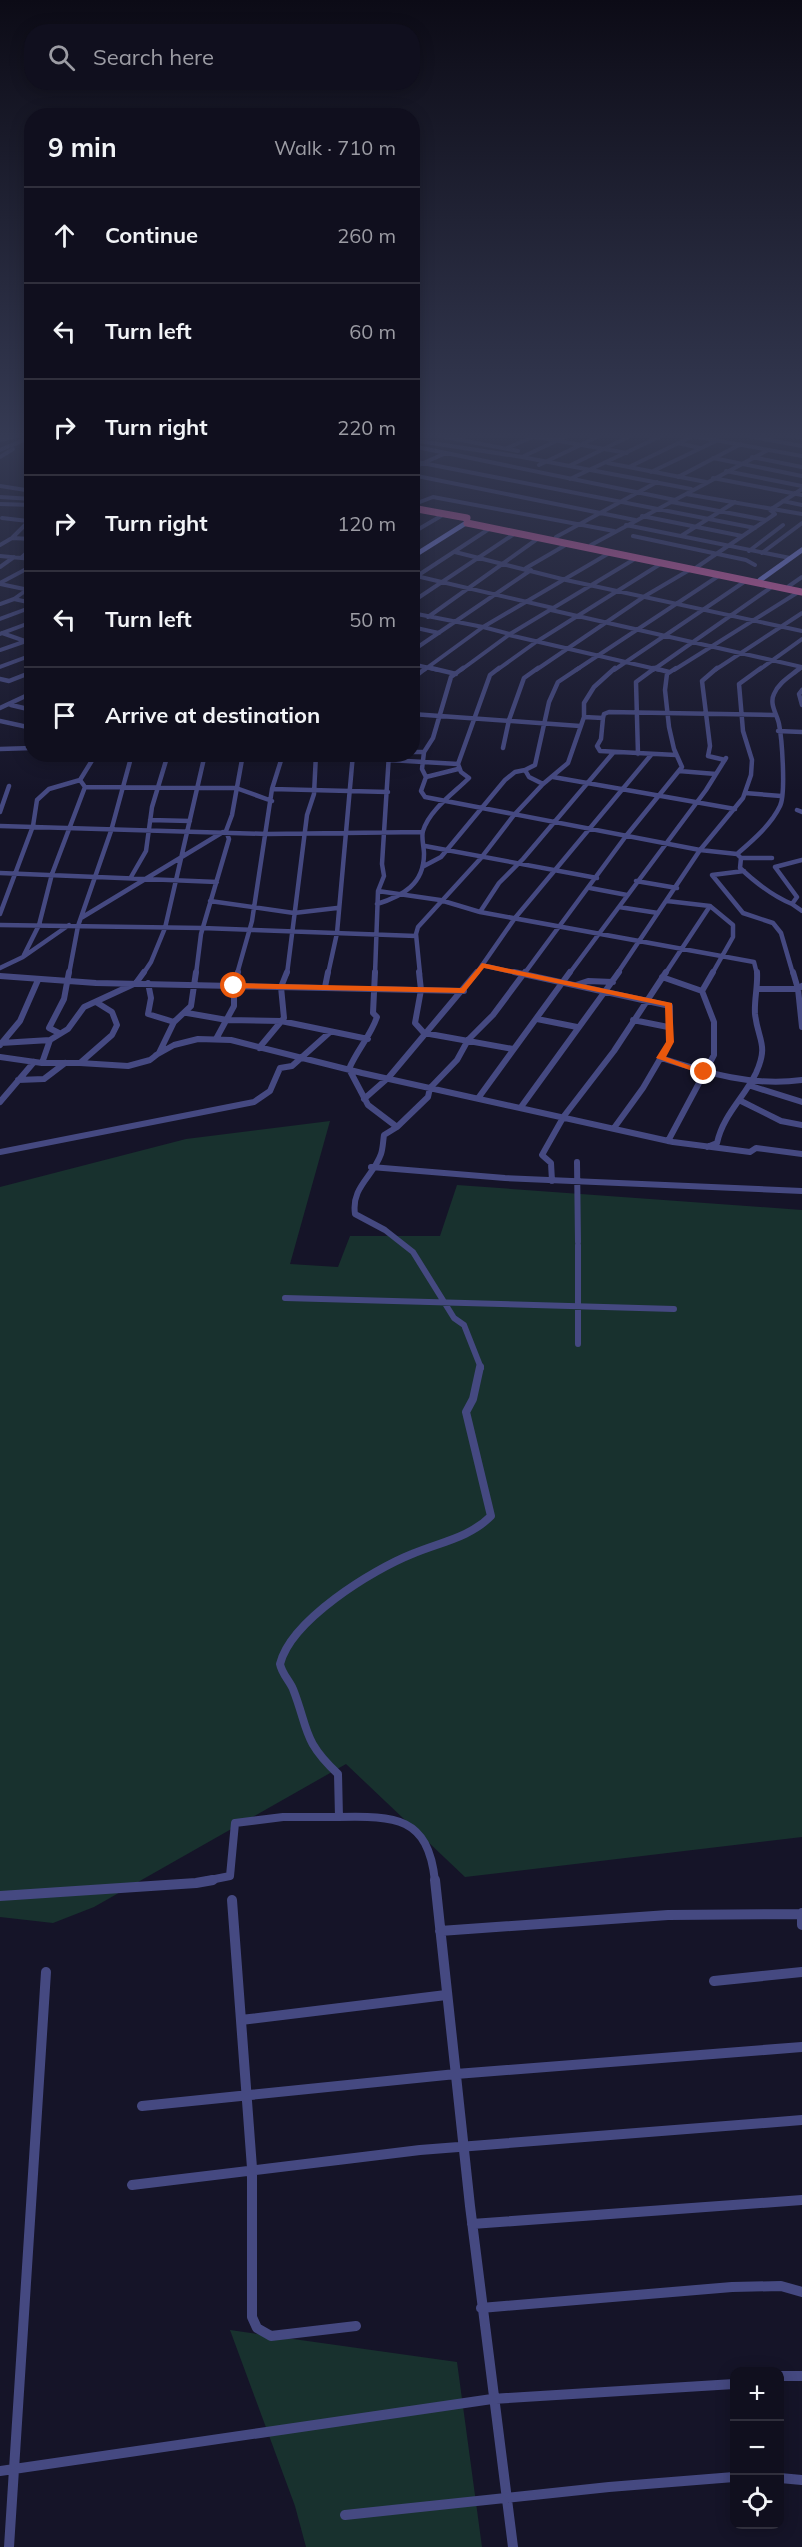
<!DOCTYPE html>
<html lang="en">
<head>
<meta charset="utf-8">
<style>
  :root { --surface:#100f1e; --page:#1e1d2b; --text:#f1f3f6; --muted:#9c9ca4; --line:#302f3c }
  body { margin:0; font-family:Mulish,sans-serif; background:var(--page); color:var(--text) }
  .controls { position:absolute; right:18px; bottom:18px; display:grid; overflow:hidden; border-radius:12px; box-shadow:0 3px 15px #0003 }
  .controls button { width:54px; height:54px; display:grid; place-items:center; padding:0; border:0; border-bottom:2px solid var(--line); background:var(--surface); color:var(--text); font:30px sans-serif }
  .stop { position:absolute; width:18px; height:18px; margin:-14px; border:4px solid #ea580c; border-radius:50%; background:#fff }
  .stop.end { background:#ea580c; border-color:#fff; box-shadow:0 2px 6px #0008 }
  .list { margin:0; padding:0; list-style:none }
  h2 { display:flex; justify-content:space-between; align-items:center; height:78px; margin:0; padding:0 24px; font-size:26px }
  h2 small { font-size:20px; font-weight:400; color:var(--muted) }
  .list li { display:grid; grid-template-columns:39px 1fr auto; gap:18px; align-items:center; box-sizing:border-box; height:96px; padding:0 24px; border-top:2px solid var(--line) }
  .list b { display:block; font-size:22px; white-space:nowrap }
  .list em { font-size:20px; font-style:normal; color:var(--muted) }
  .icon { flex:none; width:33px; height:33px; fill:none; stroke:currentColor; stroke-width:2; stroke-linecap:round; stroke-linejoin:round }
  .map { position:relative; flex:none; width:802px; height:2547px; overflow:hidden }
  .search { position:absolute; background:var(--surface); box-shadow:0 3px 15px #0003; left:24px; top:24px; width:396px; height:66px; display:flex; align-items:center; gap:15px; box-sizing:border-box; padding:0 21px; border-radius:24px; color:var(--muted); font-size:22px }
  .panel { position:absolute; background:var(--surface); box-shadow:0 3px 15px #0003; left:24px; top:108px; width:396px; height:654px; border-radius:24px }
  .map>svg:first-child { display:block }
  .green { fill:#18312e }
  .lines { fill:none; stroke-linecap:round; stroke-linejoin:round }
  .street-far4 { stroke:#454981; stroke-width:4 }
  .street-far3 { stroke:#454981; stroke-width:4.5 }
  .street-far2 { stroke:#454981; stroke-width:6 }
  .street-far1 { stroke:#454981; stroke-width:8 }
  .street { stroke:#454981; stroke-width:10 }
  .secondary { stroke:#828aef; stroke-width:5 }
  .highway { stroke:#eb69b4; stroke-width:7 }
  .route { fill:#ea580c }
</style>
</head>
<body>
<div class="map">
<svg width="802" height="2547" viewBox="0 0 802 2547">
  <rect width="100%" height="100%" fill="#151428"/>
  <path class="green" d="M330,1121L290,1264L338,1267L350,1236H440L457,1185L802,1210V1837L465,1877L346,1764L94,1907L53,1923L0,1917V1187L186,1139Z
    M230,2330L457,2362L482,2547H306L295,2506Z"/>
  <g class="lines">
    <path class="street-far4" d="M440,436L518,451
      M494,436H505
      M531,436L627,453
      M692,436L802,456
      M748,436L802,446
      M788,436L802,437
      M0,440L18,436
      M412,440L522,457L691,489
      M678,443L700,448
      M412,446L675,500
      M507,448L535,436
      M0,450L32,437
      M524,456L567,436
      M0,457L13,449
      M752,457L802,467
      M713,458L802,476
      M412,461L755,528
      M608,463L706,482
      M539,465L599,436
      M569,466L630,436
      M629,467L693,436
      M412,468L446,453
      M726,471L802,486
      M651,472L718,440
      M412,475L635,520
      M678,477L741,444
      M713,478L802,495
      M570,479L661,436
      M0,486L32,491
      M686,494L802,514
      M0,497L32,499
      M783,501L802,505
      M672,502L766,520
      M0,504L32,505
      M412,505L433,497L614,531
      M642,516L742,536
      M2,518L28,521
      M626,525L790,558
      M412,533L441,516
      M633,536L746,560L755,565
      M681,536L735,502
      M556,537L657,482
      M12,538L32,539
      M0,545L12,538L32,518
      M591,545L768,450
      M749,551L783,525
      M455,552L566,580L802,631
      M762,553L802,523
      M0,556L32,559
      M21,558L32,548
      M0,567L14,557
      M697,567L775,514L770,510L802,489
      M526,568L569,543
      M412,575L553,608
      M417,576L492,527
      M0,583L32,566
      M0,584L29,590
      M789,586L802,577
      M14,599L32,603
      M412,602L517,532
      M0,604L14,599L32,586
      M551,610L802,667
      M412,613L483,627
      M428,617L540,537
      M0,619L32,607
      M412,627L439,633
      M483,627L510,634
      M2,633L25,641
      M0,634L32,622
      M509,635L660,670
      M0,650L32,639
      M412,651L531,570
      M412,664L438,670
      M0,667L32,655
      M424,670L483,627L611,552
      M461,670L510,634L638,557
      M497,670L536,642L662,563
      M536,670L645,596L691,569
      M576,670L720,575
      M614,670L747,580
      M653,670L773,586
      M674,670L800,591
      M715,670L802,613
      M759,670L802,639
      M798,670L802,667"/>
    <path class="street-far3" d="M431,668L456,674
      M463,668L451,677L433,738L424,752L422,769L426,777L421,791L425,797L700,850L737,854
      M653,668L669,672
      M717,668L702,681L710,746L708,756L725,760
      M0,679L9,681L32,672
      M412,679L426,668
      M412,686V692
      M802,690L799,694L802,705
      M11,705L32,710
      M0,708L32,693
      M412,714L580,726
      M584,717L603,718L604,714L609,712L774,715
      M603,718L601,739L597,746L600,751L676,755
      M0,721L32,728
      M778,731L802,732
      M503,748L509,720L524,678L538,668
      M0,749L32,748
      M412,752H424
      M638,754L636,682L655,668
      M389,760L458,764
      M679,771L716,774
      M426,777L458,769
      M553,777L735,809
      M543,784L529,777L525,770L535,765L549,702L558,682L579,668
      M85,787L236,788L272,801
      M272,789L388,792
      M745,793L781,796
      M797,810L802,812
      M0,812L9,786
      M150,820L190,821
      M0,826L267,834L422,832
      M425,846L597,878
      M741,858H772
      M802,860L775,867L797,897L792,904L802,911
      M424,866L441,857L505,780L515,772L525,770
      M744,871L712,875L743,913L773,923L781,933L793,974
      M0,873L217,882
      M131,877L146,851L152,807L168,754
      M636,881L677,888
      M590,888L627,895
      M378,891L440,900L480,912L754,962L757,974
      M210,901L294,913L337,908
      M667,901L710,906L733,925V937L712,974
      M377,904C403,896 424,884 424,854C424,847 421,837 423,831C429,810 454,793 469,778L461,772L458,764L490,675L499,668
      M792,904C772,896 756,883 740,868L741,858L737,854C752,841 771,825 780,806C786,794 782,739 779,724C777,714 769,704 774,694C779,682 791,676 800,668
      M619,907L658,913
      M480,912L499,883L523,859L613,753
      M0,914L33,826L37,800L49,789L80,780
      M81,918L223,832
      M0,925L202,928L416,936
      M24,955L39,925L52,874L85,787L80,780L96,754
      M482,965L521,974
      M0,968L23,957L69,925
      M69,974L78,926L111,831L132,754
      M143,974L151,962L165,928L205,754
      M196,974L201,934L229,839L226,831L232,815L243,754
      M237,974L252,921L272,789L283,754
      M287,974L307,815L314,794L316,754
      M328,974L337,933L353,754
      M375,974L378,891L384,876L382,864L389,754
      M420,974L416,934L418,927L481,858L514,815L543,784L568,763L584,717V703L594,687L615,668
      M476,974L515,918L651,755
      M524,974L626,836L682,767L674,749L669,727L665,690L667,674L676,668
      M569,974L706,790L726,758
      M617,974L700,850L743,798L751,775L752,760L743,731L739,684L761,668
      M665,974L710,906"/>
    <path class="street-far2" d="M375,972L373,1013L377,1017C370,1037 357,1050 349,1069L368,1105L397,1127
      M419,972L421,990L415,1023L424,1033L513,1049
      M514,972L670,1006V1042L643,1088L614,1128
      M793,972L798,989L802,1027
      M0,976L96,983L464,991
      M662,977L702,991
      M148,983L151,998L148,1014L174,1022
      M576,985L588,981L613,982
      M325,987L328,972
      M757,989H798L802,986
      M187,1013L227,1020L281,1021L368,1039
      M537,1019L577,1027
      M633,1020L668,1027
      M59,1033L49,1028L64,999L69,972
      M216,1039L234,1006V986L238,972
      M1,1043L50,1040L68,1029L84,1007L136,983L144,972
      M0,1045L20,1021L38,980
      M259,1048L284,1018L281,987L287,972
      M156,1055L174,1045L198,1039L231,1040L362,1073L673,1142L750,1152L756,1148L802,1154
      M0,1057L42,1063H80L112,1035L117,1025L112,1012L96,1002
      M661,1058C708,1073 753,1087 802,1080
      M42,1063L50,1040
      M80,1063L128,1066L150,1060L159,1053L174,1022L191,1006L196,972
      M18,1080L44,1079L65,1063
      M751,1086L802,1102
      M479,1097L570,972
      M364,1099L389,1077L477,972
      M739,1100L781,1121L802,1125
      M0,1102L34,1062
      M521,1107L619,972
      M668,1141L714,1055V1022L702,991L713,972
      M707,1147L717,1143C723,1115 744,1098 756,1073C769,1044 758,1041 755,1014C754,1000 758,986 757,972
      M0,1152L254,1102L270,1091L280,1068L292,1066L330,1032
      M577,1162L578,1242
      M371,1167L505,1178L802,1191
      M552,1181L551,1163L542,1155L564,1116L614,1051L666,972
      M578,1245V1344
      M285,1298L674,1309
      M481,1368L464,1325L454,1318L413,1252L385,1230L355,1214C351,1187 373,1177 381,1154C383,1148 383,1141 384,1135L397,1127L428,1097L430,1088L457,1060L468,1040L493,1015L525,972"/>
    <path class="street-far1" d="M205,1881L230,1876L235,1823L283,1817H339
      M435,1881C428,1816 395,1816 339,1817L338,1774C302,1740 309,1730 293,1689C289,1680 282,1674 280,1664C291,1620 372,1570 412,1554C440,1542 469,1538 491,1516L466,1412L473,1399L480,1367"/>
    <path class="street" d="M435,1880L470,2206L513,2547
      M0,1896L196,1883L213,1880
      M232,1900L252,2168V2317L257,2328L271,2336L356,2326
      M802,1913V1925
      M440,1931L668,1915L800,1914
      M714,1981L802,1972
      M241,2020L446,1995
      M142,2106L456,2074L802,2047
      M132,2185L420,2150L802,2120
      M472,2224L802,2200
      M481,2308L732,2287L781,2286L802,2292
      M780,2376H802
      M0,2471L492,2399L734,2384
      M780,2478L802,2480
      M345,2515L609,2487L734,2477
      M9,2547L46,1972"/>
    <path class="secondary" d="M412,557L466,523
      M760,580L802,550"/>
    <path class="highway" d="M412,508L467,518
      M467,523L802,592"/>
  </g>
  <linearGradient id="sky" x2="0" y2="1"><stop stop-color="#0c0b16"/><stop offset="0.55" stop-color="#353a53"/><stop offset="1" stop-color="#353a53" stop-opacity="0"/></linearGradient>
  <rect width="802" height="792" fill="url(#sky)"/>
  <path class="route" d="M482,963L672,1003L674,1042L666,1057L708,1072L701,1074L656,1058L666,1042L665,1006L484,968L464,993L234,988L230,986L234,983L461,988Z"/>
</svg>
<div class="controls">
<button>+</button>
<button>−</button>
<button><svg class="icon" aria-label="locate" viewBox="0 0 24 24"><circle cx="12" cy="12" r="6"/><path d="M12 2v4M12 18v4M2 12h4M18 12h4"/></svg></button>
</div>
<div class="stop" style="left:234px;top:986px"></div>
<div class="stop end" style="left:704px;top:1072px"></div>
<div class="search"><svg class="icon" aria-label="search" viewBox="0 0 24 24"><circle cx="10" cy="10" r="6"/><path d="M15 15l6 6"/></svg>Search here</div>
<section class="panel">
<h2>9 min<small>Walk · 710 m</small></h2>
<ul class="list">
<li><svg class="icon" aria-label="ahead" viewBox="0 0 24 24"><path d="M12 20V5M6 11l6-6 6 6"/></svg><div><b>Continue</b></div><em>260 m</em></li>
<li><svg class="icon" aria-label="left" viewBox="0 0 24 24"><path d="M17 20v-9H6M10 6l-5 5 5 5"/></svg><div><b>Turn left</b></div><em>60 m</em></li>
<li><svg class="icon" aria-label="right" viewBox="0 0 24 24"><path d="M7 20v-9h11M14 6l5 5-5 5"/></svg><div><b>Turn right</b></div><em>220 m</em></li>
<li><svg class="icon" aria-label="right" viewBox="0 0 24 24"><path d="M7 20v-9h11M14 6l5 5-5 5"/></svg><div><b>Turn right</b></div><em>120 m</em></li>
<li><svg class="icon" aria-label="left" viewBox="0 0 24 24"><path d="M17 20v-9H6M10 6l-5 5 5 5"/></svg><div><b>Turn left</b></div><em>50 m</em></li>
<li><svg class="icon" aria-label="arrive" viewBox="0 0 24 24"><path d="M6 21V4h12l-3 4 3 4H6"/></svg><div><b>Arrive at destination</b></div></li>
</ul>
</section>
</div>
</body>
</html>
